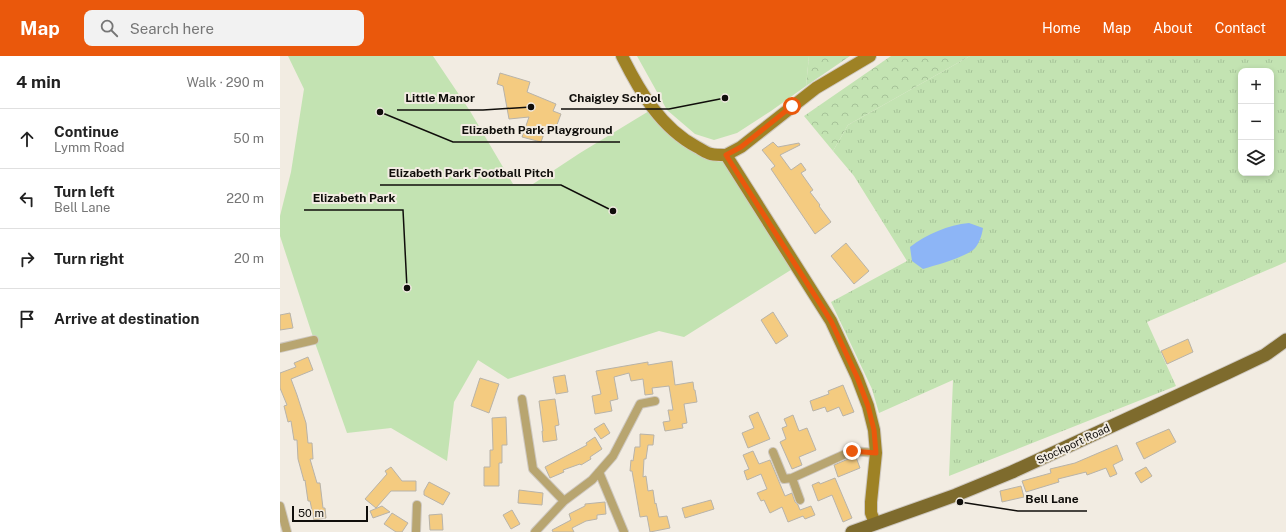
<!DOCTYPE html>
<html lang="en">
<head>
<meta charset="utf-8">
<style>
  :root { --surface:#fff; --page:#f2f2f2; --text:#222; --muted:#767676; --line:#e0e0e0; --accent:#ea580c }
  body { margin:0; font-family:"Public Sans",sans-serif; background:var(--page); color:var(--text) }
  .controls { position:absolute; right:12px; top:12px; display:grid; overflow:hidden; border-radius:8px; box-shadow:0 2px 6px #0003 }
  .controls button { width:36px; height:36px; display:grid; place-items:center; padding:0; border:0; border-bottom:1px solid var(--line); background:var(--surface); color:var(--text); font:20px sans-serif }
  .scale { position:absolute; left:12px; bottom:10px; width:76px; box-sizing:border-box; padding-left:4px; border:2px solid #100e0b; border-top:0; font-size:11px; line-height:14px; white-space:nowrap; color:#100e0b; -webkit-text-stroke:3px #f2ece2; paint-order:stroke }
  .stop { position:absolute; width:12px; height:12px; margin:-9px; border:3px solid #ea580c; border-radius:50%; background:#fff }
  .stop.end { background:#ea580c; border-color:#fff; box-shadow:0 1px 4px #0008 }
  .list { margin:0; padding:0; list-style:none }
  h2 { display:flex; justify-content:space-between; align-items:center; height:52px; margin:0; padding:0 16px; font-size:17px }
  h2 small { font-size:13px; font-weight:400; color:var(--muted) }
  .list li { display:grid; grid-template-columns:26px 1fr auto; gap:12px; align-items:center; box-sizing:border-box; height:60px; padding:0 16px; border-top:1px solid var(--line) }
  .list b { display:block; font-size:15px; white-space:nowrap }
  .list p { margin:0; font-size:13px; white-space:nowrap; color:var(--muted) }
  .list em { font-size:13px; font-style:normal; color:var(--muted) }
  .icon { flex:none; width:22px; height:22px; fill:none; stroke:currentColor; stroke-width:2; stroke-linecap:round; stroke-linejoin:round }
  .map { position:relative; flex:none; width:1006px; height:476px; overflow:hidden }
  header { display:flex; align-items:center; gap:24px; box-sizing:border-box; height:56px; padding:0 20px; background:var(--accent); color:#fff }
  header strong { font-size:19px }
  nav { display:flex; gap:22px; margin-inline-start:auto; font-size:14px }
  .search { width:280px; height:36px; background:var(--page); display:flex; align-items:center; gap:10px; box-sizing:border-box; padding:0 14px; border-radius:8px; color:var(--muted); font-size:15px }
  main { display:flex }
  aside { flex:1; background:var(--surface) }
  .map>svg:first-child { display:block }
  .grass { fill:url(#grass-tufts); fill-rule:evenodd }
  .forest { fill:url(#forest-crowns) }
  .park { fill:#c3e3b2 }
  .water { fill:#8db5f6 }
  .building { fill:#f4cb80; stroke:#b8b3a9 }
  .lines { fill:none; stroke-linecap:round; stroke-linejoin:round }
  .street-casing { stroke:#cec8c0; stroke-width:10 }
  .secondary-casing { stroke:#cec8c0; stroke-width:14 }
  .primary-casing { stroke:#cec8c0; stroke-width:15 }
  .street { stroke:#b8a570; stroke-width:8 }
  .secondary { stroke:#9e8225; stroke-width:12 }
  .primary { stroke:#7e6b2d; stroke-width:13 }
  .route { stroke:#ea580c; stroke-width:5 }
  .labels { text-anchor:middle; dominant-baseline:central; stroke-width:4; stroke-linejoin:round; paint-order:stroke }
  .street-label { font-size:11px; fill:#100e0b; stroke:#f2ece2 }
  .leader { fill:none; stroke:#100e0b; stroke-width:1.5 }
  .callout-dot { fill:#100e0b; stroke:#f2ece2; stroke-width:1.5 }
  .callout-label { font-size:12px; text-anchor:middle; font-weight:bold; fill:#100e0b; stroke:#f2ece2; stroke-width:4; stroke-linejoin:round; paint-order:stroke }
</style>
</head>
<body>
<header>
<strong>Map</strong>
<div class="search"><svg class="icon" aria-label="search" viewBox="0 0 24 24"><circle cx="10" cy="10" r="6"/><path d="M15 15l6 6"/></svg>Search here</div>
<nav><a>Home</a><a>Map</a><a>About</a><a>Contact</a></nav>
</header>
<main>
<aside>
<h2>4 min<small>Walk · 290 m</small></h2>
<ul class="list">
<li><svg class="icon" aria-label="ahead" viewBox="0 0 24 24"><path d="M12 20V5M6 11l6-6 6 6"/></svg><div><b>Continue</b><p>Lymm Road</p></div><em>50 m</em></li>
<li><svg class="icon" aria-label="left" viewBox="0 0 24 24"><path d="M17 20v-9H6M10 6l-5 5 5 5"/></svg><div><b>Turn left</b><p>Bell Lane</p></div><em>220 m</em></li>
<li><svg class="icon" aria-label="right" viewBox="0 0 24 24"><path d="M7 20v-9h11M14 6l5 5-5 5"/></svg><div><b>Turn right</b></div><em>20 m</em></li>
<li><svg class="icon" aria-label="arrive" viewBox="0 0 24 24"><path d="M6 21V4h12l-3 4 3 4H6"/></svg><div><b>Arrive at destination</b></div></li>
</ul>
</aside>
<div class="map">
<svg width="1006" height="476" viewBox="0 0 1006 476">
  <defs>
    <pattern id="grass-tufts" width="24" height="20" patternUnits="userSpaceOnUse"><rect width="24" height="20" fill="#c3e3b2"/><path d="M3 7l-1-3M5 7V3M7 7l1-3M15 17l-1-3M17 17v-4M19 17l1-3" fill="none" stroke="#a6c298"/></pattern>
    <pattern id="forest-crowns" width="20" height="18" patternUnits="userSpaceOnUse"><rect width="20" height="18" fill="#c3e3b2"/><path d="M2 6a3 3 0 1 1 6 0M12 15a3 3 0 1 1 6 0" fill="none" stroke="#a6c298"/></pattern>
  </defs>
  <rect width="100%" height="100%" fill="#f2ece2"/>
  <path class="grass" d="M690,0H1006V206L867,266L896,330L669,420L673,324L599,357L592,333L551,246L627,205L574,120L553,95L568,69ZM961,15H991V117H961Z"/>
  <path class="forest" d="M529,0H570L526,30Z
    M611,0H690L568,69L553,95L524,60Z"/>
  <path class="park" d="M8,0H153L190,55L233,128H253L300,97L369,55L420,98L439,106L452,102L514,212L404,281L379,275L228,323L198,304L174,346L167,405L111,372L67,377L34,284L0,180V160L11,116L24,33Z
    M357,0H529L526,30L491,55L457,77L434,84L415,78L387,54Z"/>
  <path class="water" d="M689,167L703,172C702,179 699,189 693,194C680,203 659,208 643,213L632,205L630,191C647,178 668,169 689,167Z"/>
  <path class="building" d="M220,17L250,26L247,36L276,48L273,55L281,58L275,74L266,72L261,86L242,81L249,61L229,63L223,30L217,28Z
    M493,86L498,91L519,87L520,89L500,99L511,114L521,107L526,114L521,117L533,134L530,136L540,149L539,150L551,166L535,178L491,113L495,110L482,94Z
    M566,187L589,215L574,228L551,200Z
    M493,256L508,280L496,288L481,264Z
    M10,257L13,272L0,274V259Z
    M908,283L913,296L887,308L881,295Z
    M28,301L33,314L11,323L17,339L26,367L28,387H32L33,403H30L37,427H40L43,452H45L46,462L34,464L30,445H28L25,424L24,425L18,403L17,384H14L11,365L8,366L4,350L7,349L0,332V317L16,311L14,307Z
    M392,305L395,329L413,326L414,334H415L417,346L404,348L407,367L402,368L403,372L385,375L383,366L390,365L388,354H393L389,330L372,332L373,338L365,339L363,323L351,325L349,317L334,321L338,343L330,345L332,355L315,358L312,340L321,338L316,315L368,306V309Z
    M285,319L288,336L276,338L273,321Z
    M200,322L219,328L209,357L191,350Z
    M563,329L574,356L563,360L559,351L547,356L545,351L533,355L530,345L549,338L548,335Z
    M275,343L279,369L275,370L277,384L263,386L262,375H263L259,345Z
    M478,356L490,383L468,392L462,377L474,372L469,360Z
    M513,359L519,375L527,372L536,394L519,401L522,409L512,413L500,386L506,383L502,372L507,370L504,363Z
    M226,361L227,389H222V407H219V430H204V411H210V394H213L212,362Z
    M324,367L330,377L321,383L314,373Z
    M889,373L896,386L864,403L856,387Z
    M360,378L374,379L373,389H368L366,403H364L363,421L366,420L368,435L373,434L375,448L376,447L379,461L387,460L390,472L370,476L367,460L360,461L352,415H350L351,404L353,405L355,391H360Z
    M315,381L322,393L310,401L311,403L301,409L300,408L283,414L284,416L270,422L265,411L307,389L306,387Z
    M837,389L843,404L833,409L837,418L830,421L826,412L807,419L806,416L778,423L779,426L746,436L742,425L771,417L770,413L795,407Z
    M473,395L479,408L490,404L505,440L512,437L515,446L518,449L520,454L531,450L535,459L525,463L523,460L508,466L502,451L490,457L484,444L481,445L477,437L487,433L481,418L467,424L464,415L469,413L463,399Z
    M573,401H576L580,412L558,421L554,409Z
    M111,411L122,425H136V435H111L96,452L85,443L107,418L105,415Z
    M866,411L872,420L861,427L855,417Z
    M555,422L572,462L563,466L552,439L538,445L532,429L539,426L540,428Z
    M149,426L170,437L163,449L144,439V435Z
    M741,430L744,441L722,446L720,435Z
    M239,434L263,437L262,449L238,447Z
    M431,444L434,453L405,462L402,452Z
    M325,446L326,458L317,459V463L306,465L292,472L294,476H273L272,474L291,464L289,458L305,450V448Z
    M102,450L110,456L93,462L90,455Z
    M232,454L240,468L231,473L223,459Z
    M112,457L128,467L122,476H116L104,468Z
    M162,458L163,474H150L149,459Z"/>
  <g class="lines">
    <g class="street-casing">
      <path id="street" d="M0,292L34,284
        M242,343L253,413L284,445
        M493,396L504,423L512,422L572,395L596,397
        M319,416L344,476
        M512,422L520,444
        M0,450L7,476
        M136,476L137,449
        M255,476L284,445L312,424L333,400L360,348L375,345"/>
    </g>
    <g class="secondary-casing">
      <path id="secondary" d="M342,0C360,36 381,72 417,91C421,93 426,97 431,98C436,99 441,99 446,99
        M446,99L551,265L577,321L588,350L594,374L596,397L591,446V457L595,467
        M446,99L461,91L536,32L590,0"/>
    </g>
    <g class="primary-casing">
      <path id="primary" d="M572,476L676,439L732,416L947,317L985,299L1006,284"/>
    </g>
    <use href="#street" class="street"/>
    <use href="#secondary" class="secondary"/>
    <use href="#primary" class="primary"/>
  </g>
  <g class="lines">
    <path class="route" d="M512,50L461,91L446,99L551,265L577,321L588,350L594,374L596,397L572,395"/>
  </g>
  <g class="labels">
    <g class="street-label">
      <text transform="translate(793 388) rotate(-25)">Stockport Road</text>
    </g>
  </g>
  <path class="leader" d="M445 42L389 53H281M251 51L203 54H117M100 56L173 86H340M333 155L281 129H100M127 232L123 154H24M680 446L738 455H807"/>
  <g class="callout-dot">
    <circle cx="445" cy="42" r="4"/>
    <circle cx="251" cy="51" r="4"/>
    <circle cx="100" cy="56" r="4"/>
    <circle cx="333" cy="155" r="4"/>
    <circle cx="127" cy="232" r="4"/>
    <circle cx="680" cy="446" r="4"/>
  </g>
  <g class="callout-label">
    <text x="335" y="46">Chaigley School</text>
    <text x="160" y="46">Little Manor</text>
    <text x="257" y="78">Elizabeth Park Playground</text>
    <text x="191" y="121">Elizabeth Park Football Pitch</text>
    <text x="74" y="146">Elizabeth Park</text>
    <text x="772" y="447">Bell Lane</text>
  </g>
</svg>
<div class="controls">
<button>+</button>
<button>−</button>
<button><svg class="icon" aria-label="layers" viewBox="0 0 24 24"><path d="M12 4l9 5-9 5-9-5zM3 14l9 5 9-5"/></svg></button>
</div>
<div class="scale">50 m</div>
<div class="stop" style="left:512px;top:50px"></div>
<div class="stop end" style="left:572px;top:395px"></div>
</div>
</main>
</body>
</html>
